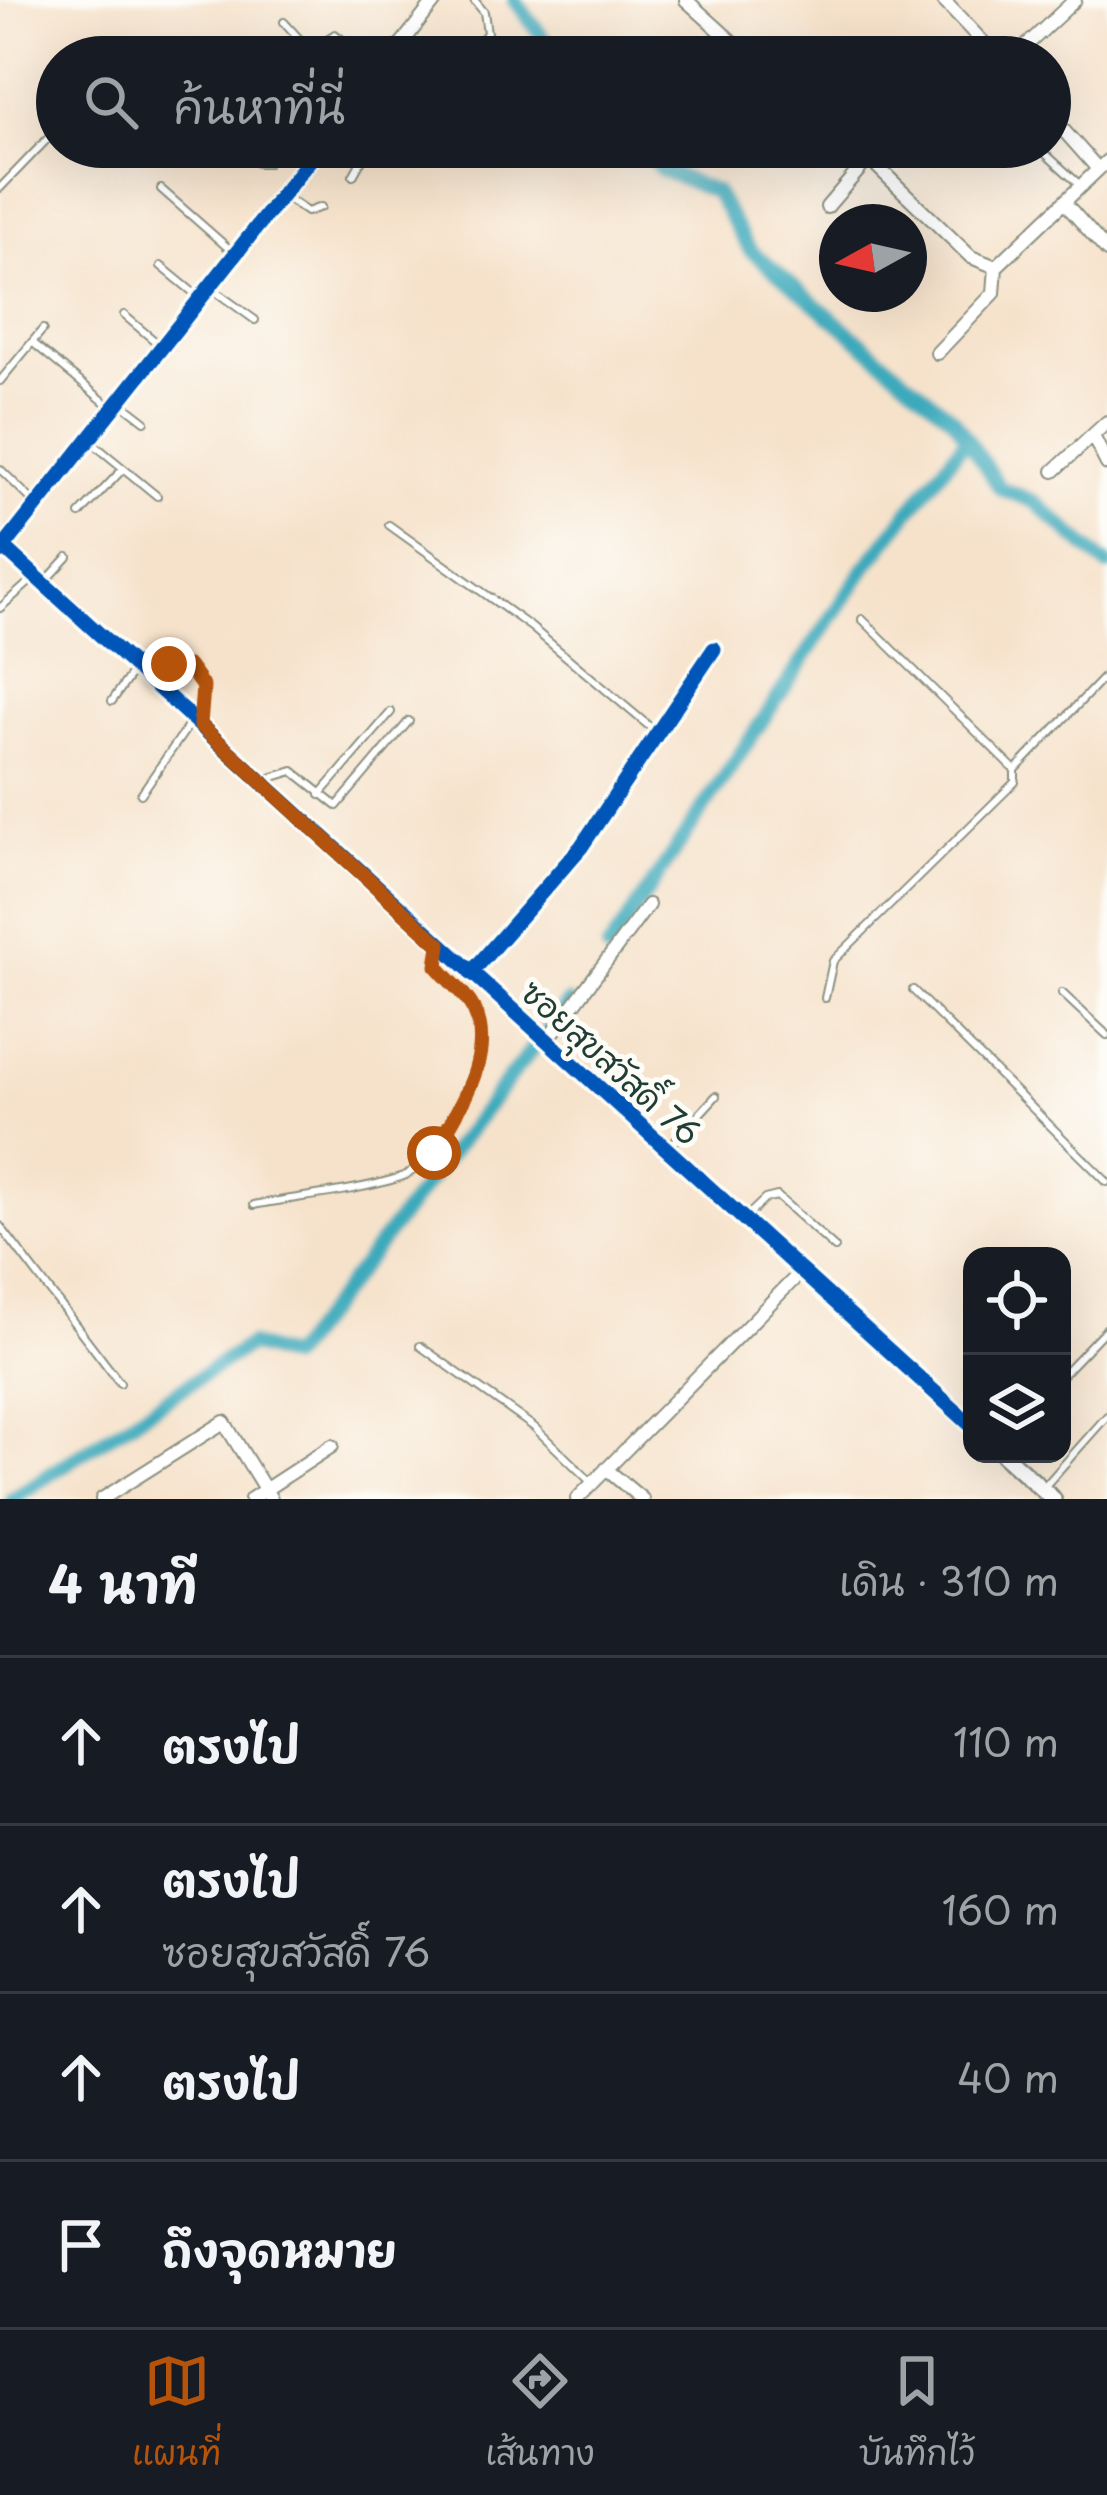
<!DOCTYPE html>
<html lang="th">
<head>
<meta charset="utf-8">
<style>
  :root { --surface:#171b24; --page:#20242c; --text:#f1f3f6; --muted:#9ea1a6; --line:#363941; --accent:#b45309 }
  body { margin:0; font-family:"Playpen Sans","Playpen Sans Thai",sans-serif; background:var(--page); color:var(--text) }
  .controls { position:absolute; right:36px; bottom:36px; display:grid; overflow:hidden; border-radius:24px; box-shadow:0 12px 48px #0002 }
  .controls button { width:108px; height:108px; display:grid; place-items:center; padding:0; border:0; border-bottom:3px solid var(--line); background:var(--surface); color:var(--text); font:60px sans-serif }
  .compass { position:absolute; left:819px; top:204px; width:108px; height:108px; border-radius:50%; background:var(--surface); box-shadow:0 12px 48px #0002; rotate:262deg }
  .stop { position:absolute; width:36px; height:36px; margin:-27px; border:9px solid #b45309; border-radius:50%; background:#fff }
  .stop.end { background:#b45309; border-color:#fff; box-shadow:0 3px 12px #0008 }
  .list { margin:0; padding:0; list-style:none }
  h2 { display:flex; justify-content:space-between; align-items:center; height:156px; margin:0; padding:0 48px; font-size:51px }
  h2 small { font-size:39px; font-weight:400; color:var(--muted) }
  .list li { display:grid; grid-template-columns:78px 1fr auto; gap:36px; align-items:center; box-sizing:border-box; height:168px; padding:0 48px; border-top:3px solid var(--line) }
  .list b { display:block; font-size:45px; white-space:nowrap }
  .list p { margin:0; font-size:39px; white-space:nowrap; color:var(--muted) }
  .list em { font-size:39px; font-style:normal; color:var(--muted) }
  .icon { flex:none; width:66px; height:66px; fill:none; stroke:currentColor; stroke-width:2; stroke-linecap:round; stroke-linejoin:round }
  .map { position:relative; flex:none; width:1107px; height:1499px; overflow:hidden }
  .search { position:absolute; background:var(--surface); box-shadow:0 12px 48px #0002; left:36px; right:36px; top:36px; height:132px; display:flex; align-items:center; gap:30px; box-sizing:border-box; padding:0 42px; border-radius:66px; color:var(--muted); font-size:45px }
  .sheet { height:828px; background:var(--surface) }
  nav { display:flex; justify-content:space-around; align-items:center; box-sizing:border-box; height:168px; border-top:3px solid var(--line); background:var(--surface); font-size:33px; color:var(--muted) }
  nav a { display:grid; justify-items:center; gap:6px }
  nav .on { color:var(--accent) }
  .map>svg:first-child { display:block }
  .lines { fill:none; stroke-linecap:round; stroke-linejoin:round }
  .canal { stroke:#3daabc; stroke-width:15 }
  .service-casing { stroke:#8a9080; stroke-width:10 }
  .minor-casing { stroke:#8a9080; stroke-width:16 }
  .tertiary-casing { stroke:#8a9080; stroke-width:20 }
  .service { stroke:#fff; stroke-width:6 }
  .minor { stroke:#fff; stroke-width:12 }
  .tertiary { stroke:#fff; stroke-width:15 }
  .cycleway-casing { stroke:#fdfcf7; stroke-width:22 }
  .cycleway { stroke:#0057b8; stroke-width:15 }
  .route { stroke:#b45309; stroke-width:15 }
  .labels { text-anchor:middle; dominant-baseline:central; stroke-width:10; stroke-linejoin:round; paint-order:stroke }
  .street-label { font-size:33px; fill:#1f3d34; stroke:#fdfcf7 }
</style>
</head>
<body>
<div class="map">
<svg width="1107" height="1499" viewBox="0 0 1107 1499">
  <rect width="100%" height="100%" fill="#fdfcf7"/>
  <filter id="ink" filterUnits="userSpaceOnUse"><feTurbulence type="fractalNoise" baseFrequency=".00833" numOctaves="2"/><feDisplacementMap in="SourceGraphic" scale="24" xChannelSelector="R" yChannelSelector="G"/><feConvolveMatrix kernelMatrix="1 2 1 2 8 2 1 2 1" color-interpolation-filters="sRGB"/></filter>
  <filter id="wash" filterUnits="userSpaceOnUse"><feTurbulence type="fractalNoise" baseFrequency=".004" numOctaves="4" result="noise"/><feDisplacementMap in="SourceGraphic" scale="48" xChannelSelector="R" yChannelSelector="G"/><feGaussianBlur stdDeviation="2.7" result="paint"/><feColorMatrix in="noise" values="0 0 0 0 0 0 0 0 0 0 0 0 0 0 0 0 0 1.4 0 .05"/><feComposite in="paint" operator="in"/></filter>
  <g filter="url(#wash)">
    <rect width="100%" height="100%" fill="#f6e2cb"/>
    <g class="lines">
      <path class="canal" d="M515,0L557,57
        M642,147L662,170L715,192L750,250L954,419L1000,488L1035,502L1107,565
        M608,950L865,568L966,439
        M12,1499L249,1345L290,1358L568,1003"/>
    </g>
  </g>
  <g filter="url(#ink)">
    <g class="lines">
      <g class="service-casing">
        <path id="service" d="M284,22L316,57
          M309,50L335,34L364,57
          M467,57L487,33L484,12L474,0
          M1038,147L1080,185
          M238,149L258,163H267L282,147
          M353,176L369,147
          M0,188L56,130
          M161,189L235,254
          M285,197L307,212L321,207
          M161,266L200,298
          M212,289L255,320
          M124,315L162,347
          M32,342L113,409
          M0,381L43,329
          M119,401L145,421
          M90,441L157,496
          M0,469L36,504
          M80,514L123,469
          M389,525L531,627L656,732
          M46,581L68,557
          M0,608L33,579
          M151,676L178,662C205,672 206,695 201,719
          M112,701L134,670
          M1015,770L1107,674
          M264,780L293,771L337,806L409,721
          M141,794L193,719
          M320,795L391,712
          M913,990L1107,1182
          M1062,993L1107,1035
          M825,998L833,961L1015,782V770L862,619
          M670,1146L716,1096
          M254,1205C301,1196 355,1192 401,1177C442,1162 485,1068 479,1026C475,1000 451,986 437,966L439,948
          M745,1218L765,1199L777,1196L835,1248
          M0,1226L120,1383
          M420,1346L534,1427L590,1481
          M1062,1375L1107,1328
          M1045,1486L1107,1416"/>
      </g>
      <g class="minor-casing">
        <path id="minor" d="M686,0L749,57
          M943,0L997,57
          M391,57L436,0
          M1014,57L1075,0
          M1050,115L1098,169
          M857,147L971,257L996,267L1107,161
          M1064,202L1107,251
          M827,207L869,158
          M937,353L994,293L996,267
          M1093,436L1107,464
          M1054,471L1107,422
          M1,551L320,147
          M471,973L581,847L714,649
          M546,1042L648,905
          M606,1469L642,1499
          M102,1499L224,1422L271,1499
          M251,1499L332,1446
          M577,1499L800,1273"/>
      </g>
      <g class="tertiary-casing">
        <path id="tertiary" d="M0,544L972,1426
          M1003,1454L1053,1499"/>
      </g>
      <use href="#service" class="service"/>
      <use href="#minor" class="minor"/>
      <use href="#tertiary" class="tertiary"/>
      <g class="cycleway-casing">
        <path id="cycleway" d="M0,544L972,1426
          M0,552L320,147
          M471,973L581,847L714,649"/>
      </g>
      <use href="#cycleway" class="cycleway"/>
    </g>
  </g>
  <g class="lines" filter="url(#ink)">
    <path class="route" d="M169,664L188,666L203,687L200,725L440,945L437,966C448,981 466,993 474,1010C497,1057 455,1113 434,1153"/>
  </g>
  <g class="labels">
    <g class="street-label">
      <text transform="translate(612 1061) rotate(42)">ซอยสุขสวัสดิ์ 76</text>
    </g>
  </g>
</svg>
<div class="controls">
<button><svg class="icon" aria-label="locate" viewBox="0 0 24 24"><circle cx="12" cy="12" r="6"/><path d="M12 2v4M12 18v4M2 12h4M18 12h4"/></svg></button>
<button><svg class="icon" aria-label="layers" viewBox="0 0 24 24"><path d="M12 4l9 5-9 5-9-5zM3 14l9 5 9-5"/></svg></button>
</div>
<svg class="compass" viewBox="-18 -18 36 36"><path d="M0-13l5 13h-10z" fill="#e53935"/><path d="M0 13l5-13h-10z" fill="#9ea1a6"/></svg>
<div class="stop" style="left:434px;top:1153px"></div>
<div class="stop end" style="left:169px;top:664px"></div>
<div class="search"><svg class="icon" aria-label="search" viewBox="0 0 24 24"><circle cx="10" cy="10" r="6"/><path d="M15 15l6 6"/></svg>ค้นหาที่นี่</div>
</div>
<section class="sheet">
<h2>4 นาที<small>เดิน · 310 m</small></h2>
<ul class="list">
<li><svg class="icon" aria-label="ahead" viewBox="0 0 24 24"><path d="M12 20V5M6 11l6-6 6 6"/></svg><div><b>ตรงไป</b></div><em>110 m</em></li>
<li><svg class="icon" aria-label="ahead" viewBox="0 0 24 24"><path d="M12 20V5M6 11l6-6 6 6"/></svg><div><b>ตรงไป</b><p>ซอยสุขสวัสดิ์ 76</p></div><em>160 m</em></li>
<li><svg class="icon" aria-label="ahead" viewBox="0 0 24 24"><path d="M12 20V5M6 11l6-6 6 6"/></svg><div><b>ตรงไป</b></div><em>40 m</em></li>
<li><svg class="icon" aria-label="arrive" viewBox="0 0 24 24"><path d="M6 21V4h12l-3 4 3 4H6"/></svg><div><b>ถึงจุดหมาย</b></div></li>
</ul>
</section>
<nav>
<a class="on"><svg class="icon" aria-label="map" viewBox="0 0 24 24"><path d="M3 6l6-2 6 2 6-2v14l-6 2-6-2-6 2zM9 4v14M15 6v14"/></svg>แผนที่</a>
<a><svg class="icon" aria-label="directions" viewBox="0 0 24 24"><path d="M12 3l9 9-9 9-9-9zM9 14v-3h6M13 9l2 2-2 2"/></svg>เส้นทาง</a>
<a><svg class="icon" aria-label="saved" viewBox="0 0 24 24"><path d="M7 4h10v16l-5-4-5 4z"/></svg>บันทึกไว้</a>
</nav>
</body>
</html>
